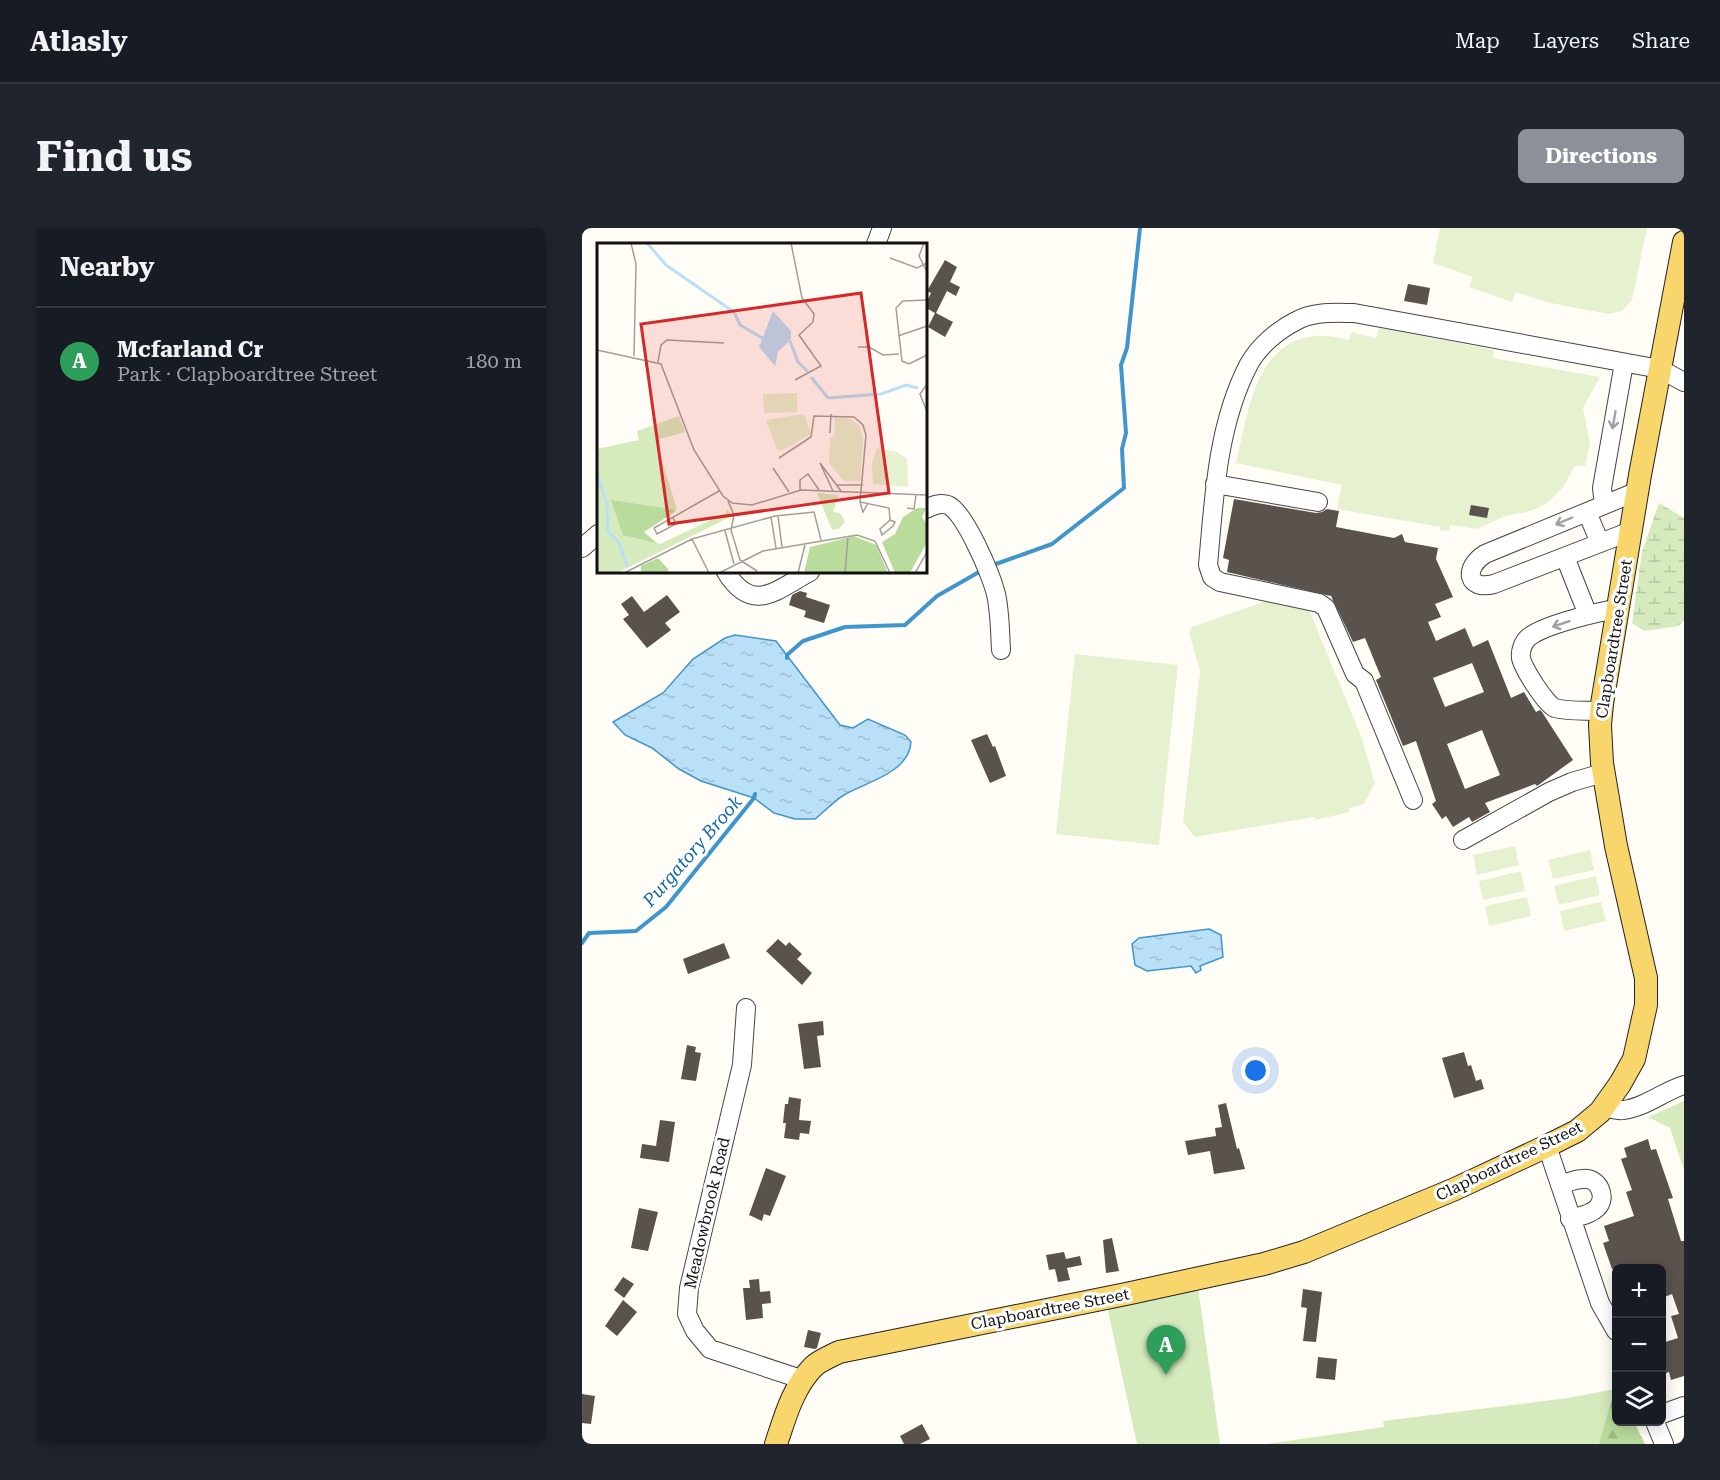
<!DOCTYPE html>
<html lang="en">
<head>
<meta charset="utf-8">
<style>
  :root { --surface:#171b24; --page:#20242c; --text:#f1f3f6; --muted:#9ea1a6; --line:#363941; --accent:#8c9099 }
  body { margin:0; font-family:"Roboto Serif",serif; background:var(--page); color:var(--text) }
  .controls { position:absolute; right:18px; bottom:18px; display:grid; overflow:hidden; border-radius:9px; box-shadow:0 3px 15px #0003 }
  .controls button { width:54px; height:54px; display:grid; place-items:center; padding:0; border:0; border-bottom:2px solid var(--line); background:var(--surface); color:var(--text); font:30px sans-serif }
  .you { position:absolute; left:674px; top:843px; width:21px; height:21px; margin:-15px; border:4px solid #fff; border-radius:50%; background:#1a73e8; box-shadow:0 0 0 9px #1a73e833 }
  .badge { display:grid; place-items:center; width:39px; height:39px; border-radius:50%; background:var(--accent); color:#fff; font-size:20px; font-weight:700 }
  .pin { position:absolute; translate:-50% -50px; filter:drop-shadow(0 2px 3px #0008) }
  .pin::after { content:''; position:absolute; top:32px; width:21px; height:18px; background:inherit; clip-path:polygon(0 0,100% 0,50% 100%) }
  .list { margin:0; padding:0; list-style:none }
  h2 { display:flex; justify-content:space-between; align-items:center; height:78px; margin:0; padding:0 24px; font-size:26px }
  h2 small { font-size:20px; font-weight:400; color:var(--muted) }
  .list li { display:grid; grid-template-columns:39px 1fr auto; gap:18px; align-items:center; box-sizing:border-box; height:108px; padding:0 24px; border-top:2px solid var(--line) }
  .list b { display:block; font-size:22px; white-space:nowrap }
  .list p { margin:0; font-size:20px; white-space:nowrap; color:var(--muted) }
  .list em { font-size:20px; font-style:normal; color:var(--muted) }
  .icon { flex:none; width:33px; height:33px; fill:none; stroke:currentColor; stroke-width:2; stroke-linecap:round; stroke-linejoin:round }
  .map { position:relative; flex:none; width:1102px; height:1216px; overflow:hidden; border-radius:9px }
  header { display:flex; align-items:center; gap:36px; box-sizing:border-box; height:84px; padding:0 30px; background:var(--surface); border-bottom:2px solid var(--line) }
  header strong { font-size:28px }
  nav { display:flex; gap:33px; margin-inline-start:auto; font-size:21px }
  .intro { display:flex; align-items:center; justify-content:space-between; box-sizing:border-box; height:144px; padding:0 36px }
  h1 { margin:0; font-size:42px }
  .button { padding:15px 27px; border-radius:9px; background:var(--accent); color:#fff; font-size:21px; font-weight:700 }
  main { display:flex; gap:36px; padding:0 36px }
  aside { flex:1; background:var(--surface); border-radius:9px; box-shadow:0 3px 15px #0003 }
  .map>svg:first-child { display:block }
  .forest { fill:url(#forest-firs) }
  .wetland { fill:url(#wetland-marsh) }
  .park { fill:#d5ebbd }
  .pitch { fill:#e6f2cf }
  .water { fill:url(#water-ripples); stroke:#3f96cf; stroke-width:1.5 }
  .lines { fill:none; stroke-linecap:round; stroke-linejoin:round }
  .stream { stroke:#3f96cf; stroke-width:4 }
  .building { fill:#5a524d; fill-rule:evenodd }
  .minor-casing { stroke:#444; stroke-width:20 }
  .major-casing { stroke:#222; stroke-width:24 }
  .minor { stroke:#fff; stroke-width:18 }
  .major { stroke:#f9d66b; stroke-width:22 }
  .oneway { stroke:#a0a0a0 }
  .labels { text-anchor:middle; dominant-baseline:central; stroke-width:6; stroke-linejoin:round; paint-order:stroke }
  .street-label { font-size:16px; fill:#111; stroke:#fff }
  .water-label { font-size:18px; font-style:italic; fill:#1768a6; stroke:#fff }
  .inset-river { fill:none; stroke:#b9e0f7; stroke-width:3 }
  .inset-road { fill:none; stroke:#a09f9a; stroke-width:1.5 }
  .view { fill:#d62828; fill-opacity:0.15; stroke:#d62828; stroke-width:3 }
  .inset-edge { fill:none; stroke:#111; stroke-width:3 }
</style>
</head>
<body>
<header>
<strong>Atlasly</strong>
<nav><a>Map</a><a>Layers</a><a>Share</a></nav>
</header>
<div class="intro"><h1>Find us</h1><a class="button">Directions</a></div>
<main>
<aside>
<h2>Nearby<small></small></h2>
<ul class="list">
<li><span class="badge" style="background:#2e9e5b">A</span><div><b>Mcfarland Cr</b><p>Park · Clapboardtree Street</p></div><em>180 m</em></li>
</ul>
</aside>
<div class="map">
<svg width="1102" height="1216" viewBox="0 0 1102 1216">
  <defs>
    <pattern id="forest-firs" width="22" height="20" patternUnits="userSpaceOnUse" patternTransform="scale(1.5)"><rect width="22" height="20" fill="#b9dc9c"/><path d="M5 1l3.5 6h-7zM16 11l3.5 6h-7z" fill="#9ebc85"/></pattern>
    <pattern id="wetland-marsh" width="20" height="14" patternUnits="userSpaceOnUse" patternTransform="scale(1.5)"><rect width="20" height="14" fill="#d5ebbd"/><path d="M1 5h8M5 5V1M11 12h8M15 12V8" fill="none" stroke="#b6c8a1"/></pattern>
    <pattern id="water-ripples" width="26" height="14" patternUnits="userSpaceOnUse" patternTransform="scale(1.5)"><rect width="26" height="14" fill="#b9e0f7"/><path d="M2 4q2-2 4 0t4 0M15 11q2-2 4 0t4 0" fill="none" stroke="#9ebfd3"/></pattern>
  </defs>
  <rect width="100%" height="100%" fill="#fffdf5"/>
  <path class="forest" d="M1034,1170V1194H1052L1063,1216H1009L1022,1175Z"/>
  <path class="wetland" d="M1077,275L1102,290V392L1097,398L1062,403L1050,395L1060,324Z"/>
  <path class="park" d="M1102,873V942L1088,900L1066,889Z
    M616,1059L638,1216H555L525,1078Z
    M1033,1161L1017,1216H685L802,1199L801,1193L986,1170Z"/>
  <path class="pitch" d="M858,0H1065L1050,72L1040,83L1026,86L964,74L934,64L930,74L887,59L891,49L851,35Z
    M797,100L912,122L911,130L1018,149L1001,180L1008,215L1003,238H993L981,259L965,275L949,283L923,288L895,301L868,297L867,303L858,302V299L755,281L760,257L654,235C665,191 671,120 726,109C739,106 754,109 767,112L770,104L794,110Z
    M690,371L726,379L779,508L793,555L782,576L767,580V584L734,592L732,589L613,609L601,594L618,443L607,405L610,399Z
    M493,426L596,437L577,617L474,606Z
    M933,618L937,637L895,647L891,627Z
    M1008,622L1012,642L971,651L966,632Z
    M939,643L943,663L901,672L897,653Z
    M1014,648L1018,667L977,677L972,658Z
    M945,669L949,688L907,698L903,678Z
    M1019,674L1024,693L982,703L978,683Z"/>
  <path class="water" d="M153,407L194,413L258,497L271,500L286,491L323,507L329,514C327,545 284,554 262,567C252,573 242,584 233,591H213L192,585L172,570L119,553L97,541L70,520L43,507L31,494L81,465L111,431L143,410Z
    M627,701L639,707L641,729L618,738L619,742L614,745L609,738L565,743L553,737L550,716L557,710Z"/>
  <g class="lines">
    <path class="stream" d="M414,336L470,316L542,260L540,221L544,205L539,137L545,120L558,0
      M205,430V427L221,413L263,399L323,397L355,368L397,344
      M0,715L7,705L54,703L84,679L172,570L173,566"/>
  </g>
  <path class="building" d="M363,32L375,39L368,54L378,59L374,68L365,63L354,85L371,94L363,109L346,99L353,85L344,80V75L349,65L345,63Z
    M826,56L848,60L845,77L822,73Z
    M652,271L734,285L740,284L745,281L757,283L754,299L812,310L820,306L823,314L856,320L854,331L871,369L853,376L859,389L846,394L854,413L883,400L891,419L906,412L929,470L942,464L954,484L958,482L960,484L991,532L955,558L953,556L903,575L908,584L890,594L887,589L871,599L864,588L860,591L850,576L854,573L834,513L821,518L794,452L799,449L783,410L771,414L749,368L645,344L647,332L641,330ZM890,435L902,464L863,479L851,450ZM900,502L918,547L883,561L865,516Z
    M889,277L907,280L905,290L887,287Z
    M218,363L225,365L224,369L248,377L242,395L222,389L224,383L207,377L210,367Z
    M85,367L98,384L83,395L89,402L65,420L41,391L47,387L39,376L50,368L62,384Z
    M405,506L411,519L413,518L424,548L408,555L389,512Z
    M196,711L204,718L207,714L220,726L215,731L230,745L220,757L184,723Z
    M142,715L148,730L106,746L101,731Z
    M241,793L242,807L235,808L239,839L222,841L216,796Z
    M105,817L114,819L113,824L119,825L114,853L99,851Z
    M882,824L886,838L889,837L894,853L899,851L902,861L872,870L860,830Z
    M207,869L219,871L217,892L229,893L227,906L218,905L217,912L202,910L204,895H201L203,876H206Z
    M644,875L655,921L657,920L663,941L632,946L628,923L606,927L603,913L634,908L633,900L640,899L636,877Z
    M78,892L93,894L87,934L58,930L60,916L74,918Z
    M1066,911L1069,922L1074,921L1091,970L1086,971L1099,1013H1102V1148L1089,1152L1087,1144L1082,1146L1080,1137V1115L1096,1110L1089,1088L1097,1086L1090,1066L1080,1070V1041H1030L1021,1015L1027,1013L1022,998L1052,988L1044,964L1050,962L1039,931L1045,929L1042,920Z
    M184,940L204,948L188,988L182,986L180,993L167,987Z
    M57,980L76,984L66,1023L49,1020Z
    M530,1010L537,1043L524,1045L521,1012Z
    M482,1024L484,1031L498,1028L500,1037L485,1040L488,1052L476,1054L473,1041L467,1042L464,1027Z
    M41,1049L52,1056L42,1070L32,1062Z
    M177,1051L178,1064L188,1063L189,1075L180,1076L181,1090L164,1092L161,1060H168L167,1052Z
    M721,1061L740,1064L734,1114L721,1113L725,1080L719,1079Z
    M41,1072L55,1084L35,1108L23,1098Z
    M226,1102L239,1105L235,1120L233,1121L222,1119Z
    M736,1129L755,1131L753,1152L734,1150Z
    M0,1166L13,1168L9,1196L0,1195Z
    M340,1196L348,1211L338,1216H322L318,1208Z"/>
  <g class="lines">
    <g class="minor-casing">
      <path id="minor" d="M294,16L300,0
        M633,256L736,274
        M1022,277L1020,260L1042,135
        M344,281C350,278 358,274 366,277C383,284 409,347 414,366C418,384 418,404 419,422
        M1005,284L1018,315
        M1049,303L912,356C885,363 881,340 903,326L1056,263
        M0,320L16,306
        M983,329L1006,387
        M144,344C171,387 194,362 228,344
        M1019,483C1005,482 987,484 973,480C964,477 941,440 939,430C938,423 941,414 947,409C962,397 1015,384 1035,381
        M831,572L782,453L773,446L744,380L737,375L638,354L630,349L626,337C632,270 635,197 667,136C677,118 696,102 714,93C732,83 753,85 772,85L1078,141L1102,154
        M881,612L967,564L990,554L1021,545
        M164,780L160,837L107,1060L105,1086L113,1103L128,1121L222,1152
        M1022,879C1027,880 1035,883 1041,882C1062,880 1082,863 1102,857
        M965,918L1018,1075L1034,1103
        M978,957C985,955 993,951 1001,951C1016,949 1026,969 1015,980C1008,987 997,988 988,991
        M1080,1186L1102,1178
        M1073,1194L1082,1216"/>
    </g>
    <g class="major-casing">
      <path id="major" d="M194,1216C203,1189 211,1159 232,1138C239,1132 249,1128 257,1124L544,1066L682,1036L722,1024L873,961L965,918L995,903L1018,884L1038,856L1052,831L1064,777V750L1034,618L1020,535L1018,497L1020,476L1058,247L1102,14"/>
    </g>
    <use href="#minor" class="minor"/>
    <use href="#major" class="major"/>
  </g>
  <defs><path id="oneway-shaft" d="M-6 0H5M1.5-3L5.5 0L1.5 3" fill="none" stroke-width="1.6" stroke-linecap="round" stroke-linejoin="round" transform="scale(1.5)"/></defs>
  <g class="oneway">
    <use href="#oneway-shaft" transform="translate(1032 192) rotate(100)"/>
    <use href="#oneway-shaft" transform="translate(982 293) rotate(157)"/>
    <use href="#oneway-shaft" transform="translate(979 396) rotate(161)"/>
  </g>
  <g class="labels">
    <g class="street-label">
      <text transform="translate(1032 411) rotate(-81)">Clapboardtree Street</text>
      <text transform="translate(927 933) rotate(-26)">Clapboardtree Street</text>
      <text transform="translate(125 985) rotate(-77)">Meadowbrook Road</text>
      <text transform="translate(468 1081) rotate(-11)">Clapboardtree Street</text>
    </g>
    <g class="water-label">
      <text transform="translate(110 623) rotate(-49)">Purgatory Brook</text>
    </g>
  </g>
  <g transform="translate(15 15)">
    <rect width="330" height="330" fill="#fffdf5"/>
    <path d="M0,209L79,268L47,289L63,303L0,330ZM320,265H329L325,274L330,281V299L313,330H298L285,299L298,291L306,274ZM257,293L279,302L291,330H207L213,304ZM61,315L72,327L69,330H44V323Z" fill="#b9dc9c"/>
    <path d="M220,250L242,252L236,269L243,270L248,279L241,286L235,287Z" fill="#d5ebbd"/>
    <path d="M82,173L88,189L59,197L80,267L14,257L26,292L63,301L129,270L130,266L135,273L20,330H0V206L42,197L40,188Z" fill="#d5ebbd"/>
    <path d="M200,150V169L167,170L166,151ZM207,171L214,191L184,208L180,206L169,177ZM238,174L254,176L263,184L266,197L263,238H247L232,220L233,194H237ZM280,205L300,209L310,216L311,244L276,241L275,220Z" fill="#e6f2cf"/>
    <path d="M176,68L194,88V96L181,109L178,123L162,104Z" fill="#b9e0f7"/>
    <path class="inset-river" d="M50,0L69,22L137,69L143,82L167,96M193,98L201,119L211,129M214,134L231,155L284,151L309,142L321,145M0,231L10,261L11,289L21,298L31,324"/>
    <path class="inset-road" d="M34,0L39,21L37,113M194,0L205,55L217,71L216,79L202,92L224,123L198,137M327,0L322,13L330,29M293,15L320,25L330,20M330,57L306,58L299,65L305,118L312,121L330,112M301,93L330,83M261,104H272L286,112L302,111M0,107L64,121L97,207L126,253L135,260L155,262L204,247L330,252M61,119L64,102L70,97L127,100M330,141L323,151L330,169M233,190L234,171M182,215L214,194L217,173L257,174L266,182L269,192L263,259L292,265L293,277L283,286L285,292L296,283L298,279L293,277M176,225L192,249M240,242H266M203,247V237L211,231L222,247M236,248L223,220L244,248M131,258L137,272L134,287L143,317L160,328M263,259L266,269L271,260M310,265L317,266L319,252M181,273L185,304M174,274L179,305M76,275L79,281L60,291L57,285L122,248M128,288L137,321M95,296L112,330M27,330L95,296L178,273L217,269L224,297M122,330L166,308L260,292L278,298L293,330M201,330L208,302M248,330L251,293M318,330L330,309"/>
    <path class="view" d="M264,50L292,250L72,281L44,81Z"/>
    <rect width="330" height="330" class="inset-edge"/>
  </g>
</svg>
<div class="controls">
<button>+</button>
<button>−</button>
<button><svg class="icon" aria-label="layers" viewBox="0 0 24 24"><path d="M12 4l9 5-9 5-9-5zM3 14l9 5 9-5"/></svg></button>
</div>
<div class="you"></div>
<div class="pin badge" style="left:584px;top:1147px;background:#2e9e5b">A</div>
</div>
</main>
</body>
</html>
